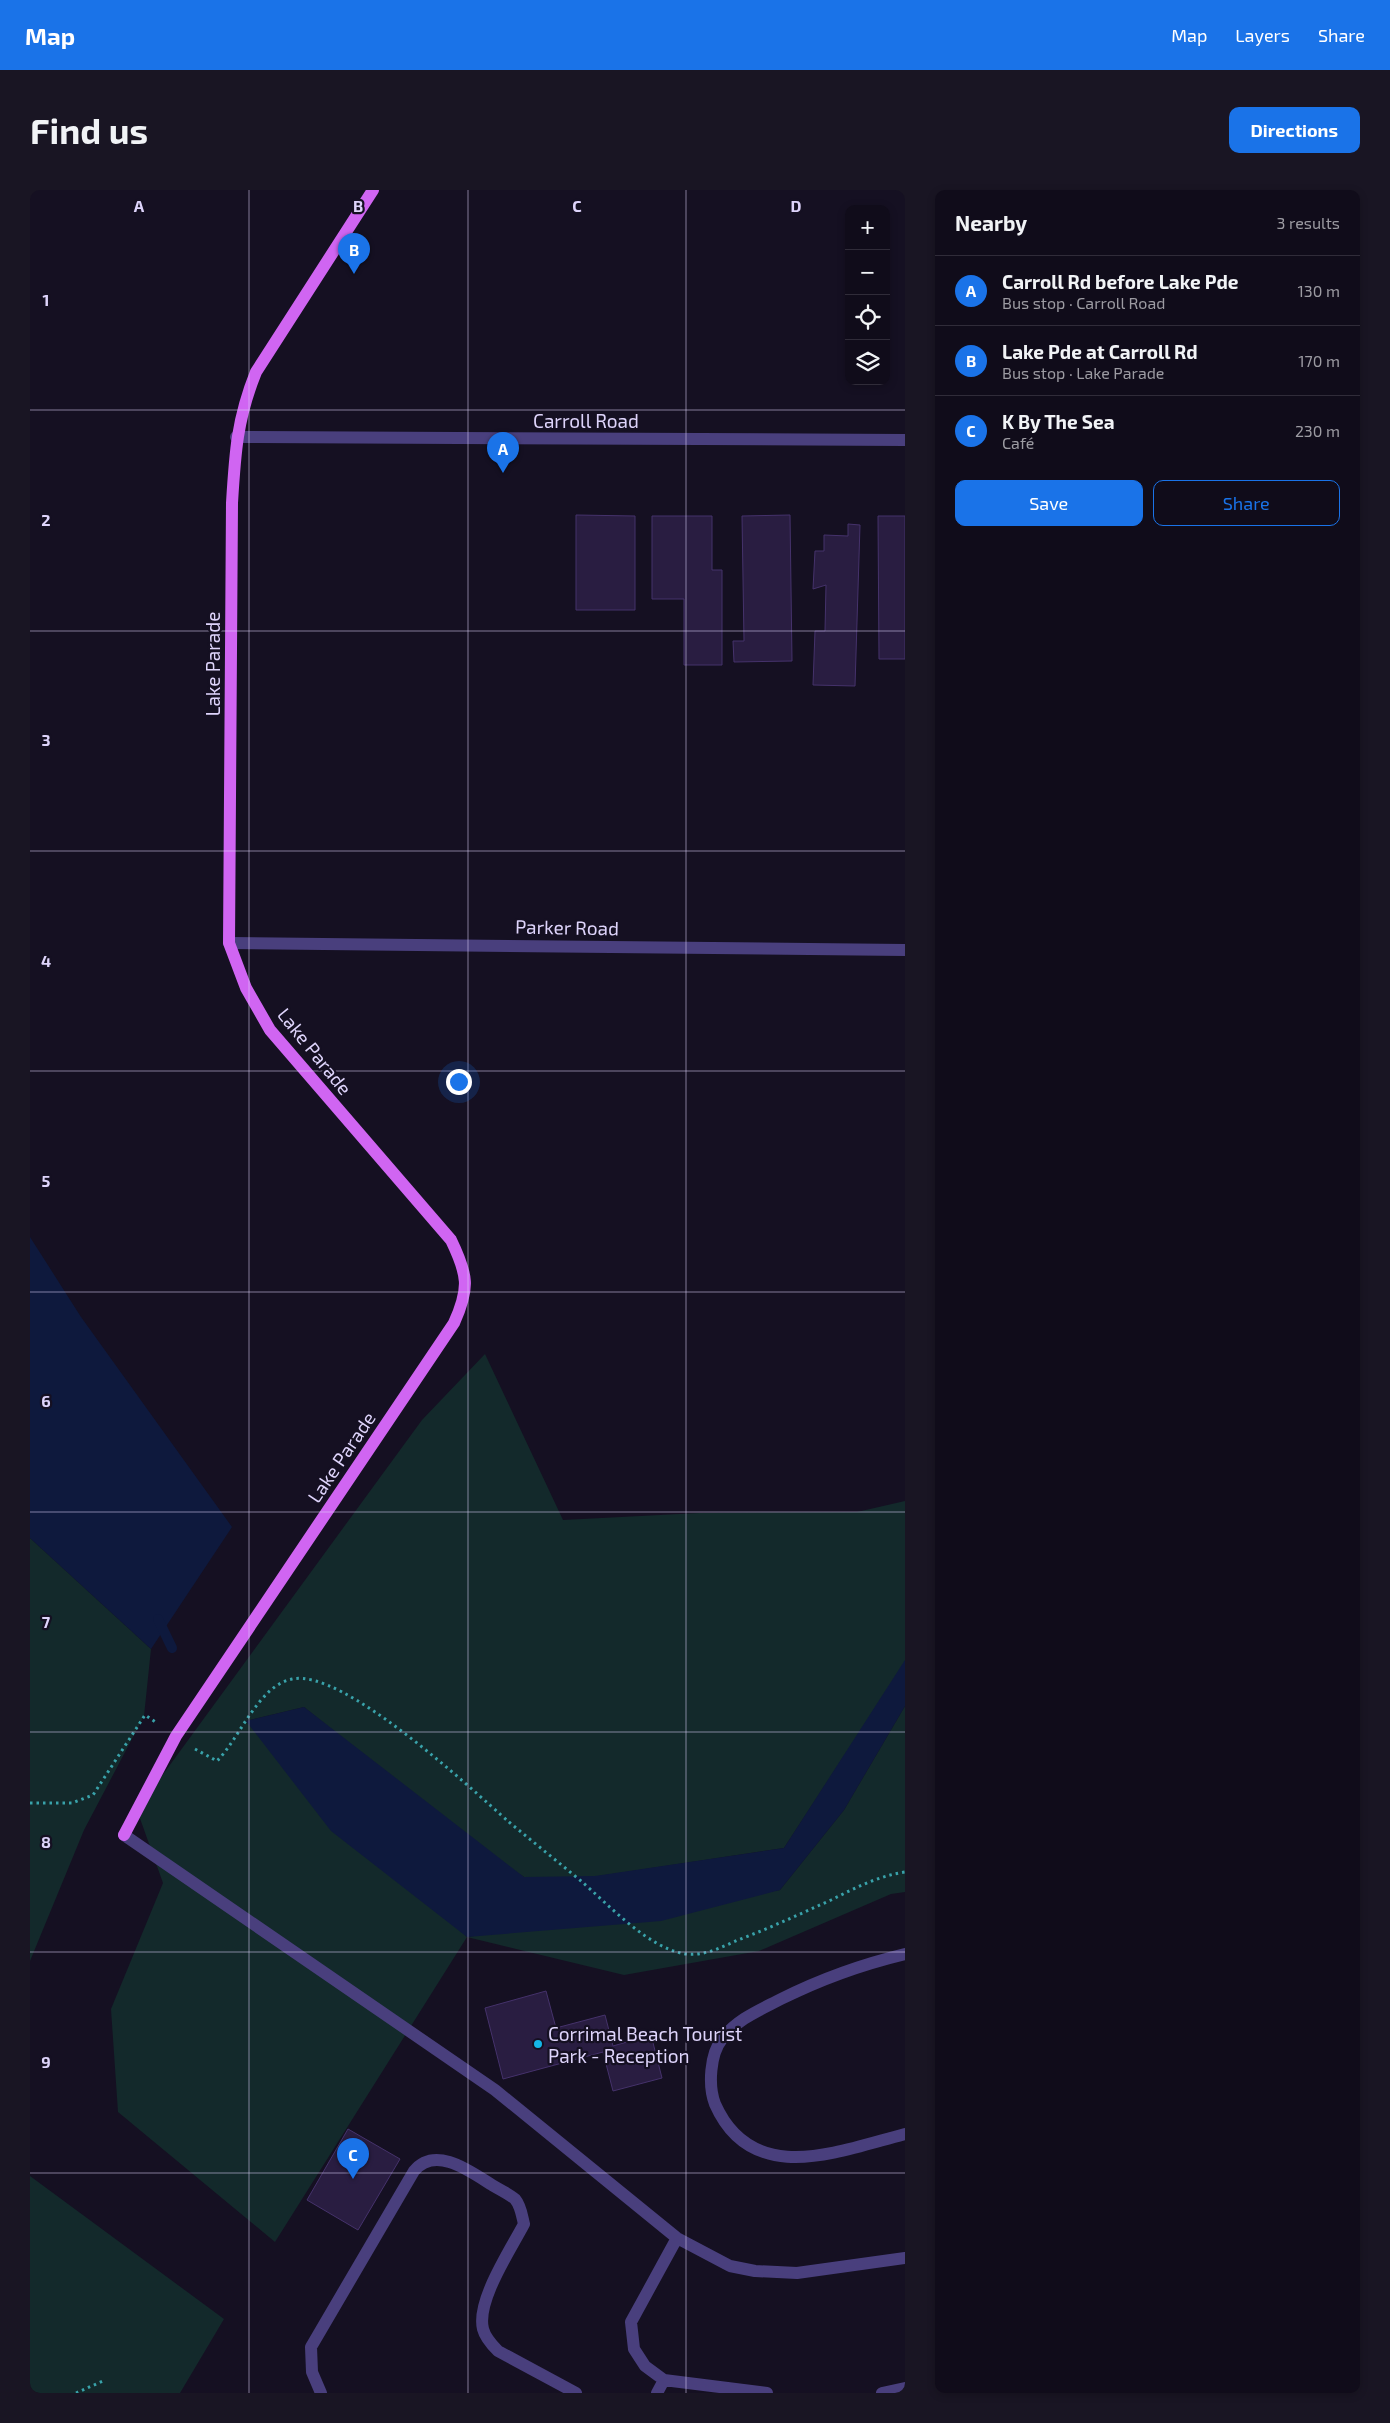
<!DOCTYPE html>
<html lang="en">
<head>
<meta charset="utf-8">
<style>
  :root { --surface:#100c1a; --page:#191523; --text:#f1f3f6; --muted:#9c9ba2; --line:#302c39; --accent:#1a73e8 }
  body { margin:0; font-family:"Exo 2",sans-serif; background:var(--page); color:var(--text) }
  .controls { position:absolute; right:15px; top:15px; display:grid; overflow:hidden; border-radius:10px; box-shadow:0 2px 8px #0003 }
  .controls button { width:45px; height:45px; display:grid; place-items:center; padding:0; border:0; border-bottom:1px solid var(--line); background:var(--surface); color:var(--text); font:25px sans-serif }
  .you { position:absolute; left:428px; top:891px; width:18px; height:18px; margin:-12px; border:4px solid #fff; border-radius:50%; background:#1a73e8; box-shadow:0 0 0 8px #1a73e833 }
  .badge { display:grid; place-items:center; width:32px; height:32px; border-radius:50%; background:var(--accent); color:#fff; font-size:16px; font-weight:700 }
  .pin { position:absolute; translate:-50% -41px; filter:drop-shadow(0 1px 2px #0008) }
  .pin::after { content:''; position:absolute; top:26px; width:18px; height:15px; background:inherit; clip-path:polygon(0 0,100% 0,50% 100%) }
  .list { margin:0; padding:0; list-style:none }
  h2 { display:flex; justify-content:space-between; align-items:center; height:65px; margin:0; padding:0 20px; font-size:21px }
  h2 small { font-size:16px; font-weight:400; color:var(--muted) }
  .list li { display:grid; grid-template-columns:32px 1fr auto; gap:15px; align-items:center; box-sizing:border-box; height:70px; padding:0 20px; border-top:1px solid var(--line) }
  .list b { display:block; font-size:19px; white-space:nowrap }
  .list p { margin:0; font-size:16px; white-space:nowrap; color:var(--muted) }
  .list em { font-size:16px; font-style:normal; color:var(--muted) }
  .actions { display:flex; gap:10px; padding:15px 20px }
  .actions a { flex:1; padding:11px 0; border:1px solid var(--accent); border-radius:10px; text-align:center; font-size:18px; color:var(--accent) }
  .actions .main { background:var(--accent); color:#fff }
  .icon { flex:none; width:28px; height:28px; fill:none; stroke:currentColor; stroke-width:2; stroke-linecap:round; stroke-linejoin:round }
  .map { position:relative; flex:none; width:875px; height:2203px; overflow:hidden; border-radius:10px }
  header { display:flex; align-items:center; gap:30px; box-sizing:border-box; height:70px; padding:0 25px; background:var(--accent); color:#fff }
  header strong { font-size:24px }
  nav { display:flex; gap:28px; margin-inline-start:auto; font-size:18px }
  .intro { display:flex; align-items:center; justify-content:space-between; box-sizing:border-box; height:120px; padding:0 30px }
  h1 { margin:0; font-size:35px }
  .button { padding:12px 22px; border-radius:10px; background:var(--accent); color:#fff; font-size:18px; font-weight:700 }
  main { display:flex; gap:30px; padding:0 30px }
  aside { flex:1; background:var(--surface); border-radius:10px; box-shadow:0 2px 8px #0003 }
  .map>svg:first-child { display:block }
  .green { fill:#13292b }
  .water { fill:#0e193d }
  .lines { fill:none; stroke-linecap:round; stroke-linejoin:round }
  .stream { stroke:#0e193d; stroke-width:10 }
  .building { fill:#291d41; stroke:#45326b }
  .path { stroke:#39a2aa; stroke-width:3; stroke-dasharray:2.5 4; stroke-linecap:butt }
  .minor { stroke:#493f7d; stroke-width:12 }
  .major { stroke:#d065f2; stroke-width:12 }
  .grid { fill:none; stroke:#ded4fb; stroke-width:1; stroke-opacity:0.55 }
  .poi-dot { fill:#14b6e7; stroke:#151022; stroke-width:2 }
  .labels { text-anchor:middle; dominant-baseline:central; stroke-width:4.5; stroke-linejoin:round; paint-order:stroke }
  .street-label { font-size:19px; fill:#ded4fb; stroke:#151022 }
  .poi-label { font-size:19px; fill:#ded4fb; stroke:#151022; text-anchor:start }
  .grid-label { font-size:16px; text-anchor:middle; font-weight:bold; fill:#ded4fb; stroke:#151022; stroke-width:4.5; stroke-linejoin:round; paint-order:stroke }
</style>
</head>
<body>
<header>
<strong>Map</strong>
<nav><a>Map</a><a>Layers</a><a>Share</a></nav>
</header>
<div class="intro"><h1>Find us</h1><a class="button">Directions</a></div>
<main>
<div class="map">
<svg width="875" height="2203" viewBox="0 0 875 2203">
  <rect width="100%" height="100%" fill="#151022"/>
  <path class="green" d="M455,1164L533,1330L669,1323L827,1322L875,1311V1472L754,1658L549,1689L494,1687L439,1650L274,1517L216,1531L437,1747L750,1700L814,1620L875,1516V1702L861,1704L729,1761L594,1785L437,1747L245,2052L88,1922L81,1819L133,1693L107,1620L392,1230Z
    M0,1348L121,1459L114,1526L54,1640L0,1771Z
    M0,1986L194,2129L150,2203H0Z"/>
  <path class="water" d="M0,1047L51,1127L202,1337L121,1459L0,1348Z
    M875,1470V1516L814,1620L750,1700L631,1731L437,1747L301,1641L216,1531L274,1517L494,1687L565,1686L754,1658Z"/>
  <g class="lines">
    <path class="stream" d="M128,1429L142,1458"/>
  </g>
  <path class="building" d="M546,325L605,326V420H546Z
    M760,325L762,471L704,472L703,451H714L712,326Z
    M622,326H682V380H692V475H654V409H622Z
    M848,326H875V469H849Z
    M818,334L830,335L825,496L783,495L785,441H795L796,395L783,399L785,361H794V345L818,346Z
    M516,1801L526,1838L575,1825L583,1856L621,1845L632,1888L583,1901L573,1862L473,1889L455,1818Z
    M318,1939L370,1969L328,2040L277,2010Z"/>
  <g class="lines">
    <path class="path" d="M165,1559L187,1571C210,1548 228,1496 262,1489C313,1478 440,1598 479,1632C503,1652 527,1671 551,1691C579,1715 619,1759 656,1764C675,1766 692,1757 708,1750C740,1738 770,1724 801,1710C825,1698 848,1686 875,1682
      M0,1613H42L63,1605L115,1525L127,1533
      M46,2203L73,2191"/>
    <path class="minor" d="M206,247L875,250
      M199,753L875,760
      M94,1645L465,1900L647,2048L700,2076L725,2081L767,2083L875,2068
      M875,1764C829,1775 793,1788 751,1809C730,1820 707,1829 692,1849C680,1864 678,1896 685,1914C722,1998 809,1961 875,1944
      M647,2048L601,2132L604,2159L615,2176L634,2190L737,2203
      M291,2203L282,2182L281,2157L384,1981C405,1955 440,1981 462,1995C469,1999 479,2004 485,2009C491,2016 492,2026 494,2034C481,2059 446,2111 453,2139C455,2147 462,2155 468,2161L546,2203
      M627,2203L634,2190
      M852,2203L875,2198"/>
    <path class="major" d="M94,1645L146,1546L424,1133C440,1098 438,1085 421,1050L240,840L216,798L199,753L202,313C205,263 207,229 226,182L343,0"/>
  </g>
  <path class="grid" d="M219,0V2203M438,0V2203M656,0V2203M0,220H875M0,441H875M0,661H875M0,881H875M0,1102H875M0,1322H875M0,1542H875M0,1762H875M0,1983H875"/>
  <circle class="poi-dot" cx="508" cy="1854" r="5"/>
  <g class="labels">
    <g class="street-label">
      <text x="556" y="230">Carroll Road</text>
      <text transform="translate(182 474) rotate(-90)">Lake Parade</text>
      <text transform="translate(537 737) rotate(1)">Parker Road</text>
      <text transform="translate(285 861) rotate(51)">Lake Parade</text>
      <text transform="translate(311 1267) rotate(-56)">Lake Parade</text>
    </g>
    <g class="poi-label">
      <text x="518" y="1843">Corrimal Beach Tourist<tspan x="518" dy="22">Park - Reception</tspan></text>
    </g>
  </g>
  <g class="grid-label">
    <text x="109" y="22">A</text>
    <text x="328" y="22">B</text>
    <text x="547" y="22">C</text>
    <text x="766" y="22">D</text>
    <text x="16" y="116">1</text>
    <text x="16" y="336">2</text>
    <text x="16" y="556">3</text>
    <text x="16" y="777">4</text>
    <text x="16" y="997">5</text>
    <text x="16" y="1217">6</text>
    <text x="16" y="1438">7</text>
    <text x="16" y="1658">8</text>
    <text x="16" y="1878">9</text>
  </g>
</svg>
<div class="controls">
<button>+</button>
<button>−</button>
<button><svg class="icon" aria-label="locate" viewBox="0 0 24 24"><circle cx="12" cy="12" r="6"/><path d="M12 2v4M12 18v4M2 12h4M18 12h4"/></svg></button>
<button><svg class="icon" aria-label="layers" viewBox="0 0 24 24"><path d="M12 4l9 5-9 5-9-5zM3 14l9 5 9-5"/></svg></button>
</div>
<div class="you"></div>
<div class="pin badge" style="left:473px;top:283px">A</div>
<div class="pin badge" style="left:324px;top:84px">B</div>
<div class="pin badge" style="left:323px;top:1989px">C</div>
</div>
<aside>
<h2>Nearby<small>3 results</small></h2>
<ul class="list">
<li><span class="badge">A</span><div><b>Carroll Rd before Lake Pde</b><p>Bus stop · Carroll Road</p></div><em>130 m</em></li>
<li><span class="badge">B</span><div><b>Lake Pde at Carroll Rd</b><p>Bus stop · Lake Parade</p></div><em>170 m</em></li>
<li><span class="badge">C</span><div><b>K By The Sea</b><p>Café</p></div><em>230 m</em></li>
</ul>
<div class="actions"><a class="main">Save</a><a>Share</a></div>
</aside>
</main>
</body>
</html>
